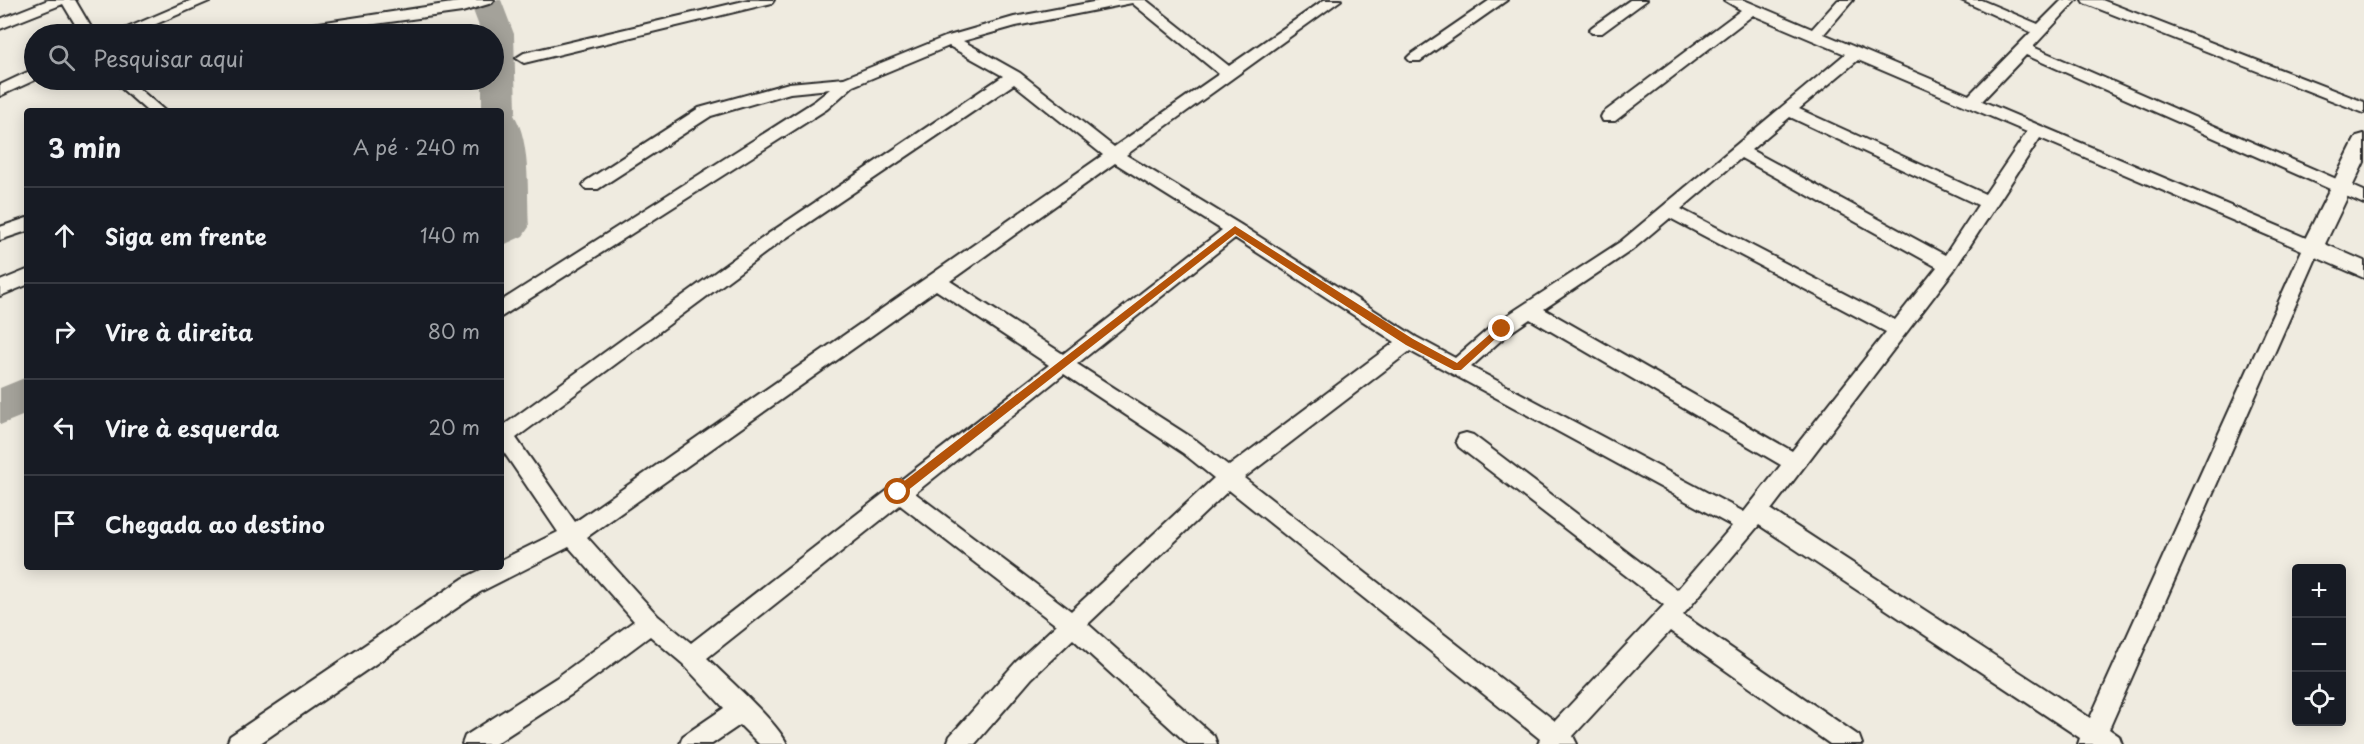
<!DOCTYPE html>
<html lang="pt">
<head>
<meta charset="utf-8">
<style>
  :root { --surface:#171b24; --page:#20242c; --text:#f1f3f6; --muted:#9ea1a6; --line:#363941 }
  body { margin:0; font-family:"Playpen Sans",sans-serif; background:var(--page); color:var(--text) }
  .controls { position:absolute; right:18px; bottom:18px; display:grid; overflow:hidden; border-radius:6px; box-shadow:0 3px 15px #0003 }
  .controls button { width:54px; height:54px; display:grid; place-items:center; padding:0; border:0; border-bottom:2px solid var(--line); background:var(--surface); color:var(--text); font:30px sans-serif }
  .stop { position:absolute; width:18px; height:18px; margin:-14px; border:4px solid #b45309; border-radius:50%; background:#fff }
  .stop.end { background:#b45309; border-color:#fff; box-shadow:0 2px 6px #0008 }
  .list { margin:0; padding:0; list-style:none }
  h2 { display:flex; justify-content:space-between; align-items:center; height:78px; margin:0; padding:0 24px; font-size:26px }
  h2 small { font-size:20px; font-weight:400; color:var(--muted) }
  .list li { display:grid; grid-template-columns:39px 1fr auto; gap:18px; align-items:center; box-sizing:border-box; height:96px; padding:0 24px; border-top:2px solid var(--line) }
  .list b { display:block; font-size:22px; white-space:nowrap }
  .list em { font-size:20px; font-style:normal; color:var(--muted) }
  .icon { flex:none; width:33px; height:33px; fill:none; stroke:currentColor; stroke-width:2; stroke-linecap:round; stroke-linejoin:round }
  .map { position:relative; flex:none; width:2364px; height:744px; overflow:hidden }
  .search { position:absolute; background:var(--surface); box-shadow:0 3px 15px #0003; left:24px; top:24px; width:480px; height:66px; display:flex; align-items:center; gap:15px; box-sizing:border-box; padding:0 21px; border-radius:33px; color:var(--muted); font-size:22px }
  .panel { position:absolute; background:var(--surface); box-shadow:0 3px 15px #0003; left:24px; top:108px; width:480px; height:462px; border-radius:6px }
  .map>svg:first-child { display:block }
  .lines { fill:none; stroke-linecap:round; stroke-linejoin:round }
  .river { fill:#a4a29a; fill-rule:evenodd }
  .minor-casing { stroke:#2b2b2b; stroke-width:4 }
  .tertiary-casing { stroke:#2b2b2b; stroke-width:4 }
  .minor { fill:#f7f3e8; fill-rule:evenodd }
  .tertiary { fill:#f7f3e8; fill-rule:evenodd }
  .route { fill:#b45309 }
</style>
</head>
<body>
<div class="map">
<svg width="2364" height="744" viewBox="0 0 2364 744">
  <rect width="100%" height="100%" fill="#efebe0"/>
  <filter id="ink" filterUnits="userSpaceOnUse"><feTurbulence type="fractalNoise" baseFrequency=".0167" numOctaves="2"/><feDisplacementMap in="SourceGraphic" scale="12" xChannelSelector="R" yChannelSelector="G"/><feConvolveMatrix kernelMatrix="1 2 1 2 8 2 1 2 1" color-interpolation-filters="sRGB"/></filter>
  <g filter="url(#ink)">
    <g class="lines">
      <path class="river" d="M469,0H501L514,34L516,111L514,115C531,141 527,195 529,227L523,236L501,246V111H482V80H494V34H482Z
        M27,377V414L0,425V388Z"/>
      <g class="minor-casing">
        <path id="minor" d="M48,0H75L95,34H81L63,4L0,29V19Z
          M192,0H212L133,34H113Z
          M472,0H494L492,3L462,12L303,34H271L279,29Z
          M748,0H774L772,3L524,63L516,58L524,53Z
          M1104,0H1146L1229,66L1324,0H1341L1126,155L1241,225L1416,337L1455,358L1494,324L1620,242L1845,54L1753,15L1615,121H1603L1601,117L1603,113L1741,10L1724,0H1744L1812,29L1838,0H1853L1824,34L1969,95L2031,32L1961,0H1981L2038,24L2062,0H2077L2033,47L2364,191V204L2026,55L1982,101L2318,243L2321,247L2109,729L2119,736L2122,744H2078L2080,738L1759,525L1683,615L1859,736L1862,744H1830L1670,631L1573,736L1577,744H1538L1540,739L1229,490L1088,624L1214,736L1217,744H1188L1073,639L1032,678L975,744H947L950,736L1016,662L1056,625L900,505L707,658C727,678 777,722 787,744H759L740,725L712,744H680L683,736L724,708L683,664L650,636L572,694L495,744H462L465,736L556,678L634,621L569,547L480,592L259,744H227L230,736L464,578L487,567H501V560L558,532L501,448V424L504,425L768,234L1003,76L949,46L853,86L827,109L501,317V301L815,101L830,89L790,93L711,116L598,189H586L583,185L586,181L699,108L789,83L844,78L945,37L1014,17ZM1132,3L1219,74L1114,147L1020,73L963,41L1016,26ZM1858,60L2027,132L1985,194L1799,109ZM1014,84L1103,155L575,522L516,438L780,242ZM1790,117L1978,205L1945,255L1751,150ZM2040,138L2302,250L2090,718L1771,510L1954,270ZM1741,158L1937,267L1895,320L1681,209ZM1115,163L1222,230L1063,354L950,281ZM1670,218L1886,332L1792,451L1544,309L1632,250ZM1235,238L1395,342L1229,466L1197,441L1077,364ZM936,290L1049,365L691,643L658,616L587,537ZM1530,319L1781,465L1744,512L1471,367L1508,334ZM1410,351L1732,526L1677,590L1473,435L1466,433L1459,435L1456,441L1459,447L1664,605L1555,721L1244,478ZM1064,374L1183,453L1214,478L1071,611L915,493Z
          M1490,0H1507L1420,61H1410L1407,58L1410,55Z
          M1630,0H1647L1602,33H1592L1589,30L1592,27Z
          M2082,0H2102L2364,102V113L2084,3Z
          M34,69L35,80L0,96V85Z
          M112,80H129L165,111H147Z
          M27,218V231L0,240V227Z
          M27,270V285L0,296V281Z"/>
      </g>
      <g class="tertiary-casing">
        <path id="tertiary" d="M2364,134V162L2325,244L2364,261V278L2304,252L2301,247L2354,141L2357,136Z"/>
      </g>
      <use href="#minor" class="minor"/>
      <use href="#tertiary" class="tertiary"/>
    </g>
  </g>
  <path class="route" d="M1235,226L1413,339L1457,363L1498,327L1506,329L1461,370H1454L1406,345L1235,234L902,495H894V489Z"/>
</svg>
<div class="controls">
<button>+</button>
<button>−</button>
<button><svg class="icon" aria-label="locate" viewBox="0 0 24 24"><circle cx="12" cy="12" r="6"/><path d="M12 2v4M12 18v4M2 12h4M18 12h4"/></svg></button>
</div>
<div class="stop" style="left:898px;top:492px"></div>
<div class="stop end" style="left:1502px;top:329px"></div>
<div class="search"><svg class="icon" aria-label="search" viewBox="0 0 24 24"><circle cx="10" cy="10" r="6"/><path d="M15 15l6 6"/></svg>Pesquisar aqui</div>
<section class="panel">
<h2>3 min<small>A pé · 240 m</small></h2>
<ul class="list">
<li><svg class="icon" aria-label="ahead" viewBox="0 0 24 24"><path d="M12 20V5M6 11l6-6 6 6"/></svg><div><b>Siga em frente</b></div><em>140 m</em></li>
<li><svg class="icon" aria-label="right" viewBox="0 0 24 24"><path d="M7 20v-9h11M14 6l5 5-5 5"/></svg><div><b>Vire à direita</b></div><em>80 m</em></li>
<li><svg class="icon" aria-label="left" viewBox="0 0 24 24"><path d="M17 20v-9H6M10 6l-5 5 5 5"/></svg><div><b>Vire à esquerda</b></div><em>20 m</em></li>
<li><svg class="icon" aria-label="arrive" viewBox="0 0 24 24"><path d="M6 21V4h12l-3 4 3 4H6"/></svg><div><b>Chegada ao destino</b></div></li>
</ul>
</section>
</div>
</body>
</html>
